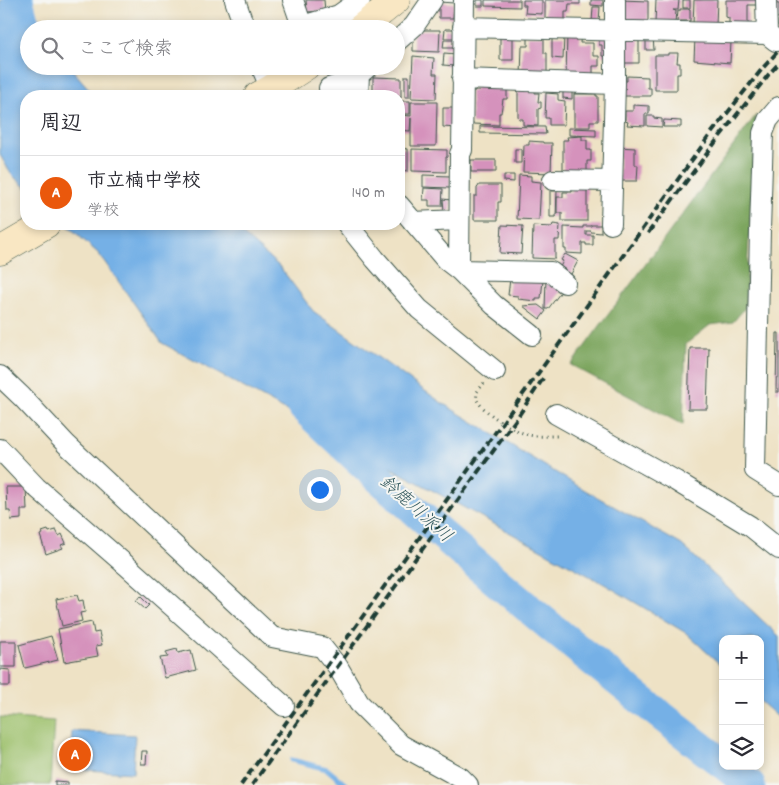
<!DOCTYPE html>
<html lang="ja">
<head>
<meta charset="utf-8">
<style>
  :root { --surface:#fff; --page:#f2f2f3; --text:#2b2b33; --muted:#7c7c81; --line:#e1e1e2; --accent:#ea580c }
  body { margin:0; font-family:Dekko,"Klee One",sans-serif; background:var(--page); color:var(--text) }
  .controls { position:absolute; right:15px; bottom:15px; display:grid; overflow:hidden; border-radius:10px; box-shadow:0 2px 8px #0003 }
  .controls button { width:45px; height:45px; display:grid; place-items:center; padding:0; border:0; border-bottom:1px solid var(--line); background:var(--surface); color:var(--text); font:25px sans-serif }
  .you { position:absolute; left:319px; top:489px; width:18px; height:18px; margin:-12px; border:4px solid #fff; border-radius:50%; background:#1a73e8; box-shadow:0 0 0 8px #1a73e833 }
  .badge { display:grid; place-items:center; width:32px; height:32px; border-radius:50%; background:var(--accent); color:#fff; font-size:16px; font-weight:700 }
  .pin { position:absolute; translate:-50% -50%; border:2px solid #fff; box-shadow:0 1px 5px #0006 }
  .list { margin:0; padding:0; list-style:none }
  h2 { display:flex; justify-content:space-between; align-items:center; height:65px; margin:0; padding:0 20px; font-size:21px }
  h2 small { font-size:16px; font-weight:400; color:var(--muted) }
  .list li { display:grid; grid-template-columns:32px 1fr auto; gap:15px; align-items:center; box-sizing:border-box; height:75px; padding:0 20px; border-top:1px solid var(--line) }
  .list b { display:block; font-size:19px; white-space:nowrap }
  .list p { margin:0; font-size:16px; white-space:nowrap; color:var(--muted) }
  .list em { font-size:16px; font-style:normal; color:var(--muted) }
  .icon { flex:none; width:28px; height:28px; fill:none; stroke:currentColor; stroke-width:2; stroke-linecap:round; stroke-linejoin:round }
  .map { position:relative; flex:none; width:779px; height:785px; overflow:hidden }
  .search { position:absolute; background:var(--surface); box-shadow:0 2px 8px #0003; left:20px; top:20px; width:385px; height:55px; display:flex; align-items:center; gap:12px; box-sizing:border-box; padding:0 18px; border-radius:28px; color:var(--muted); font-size:19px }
  .panel { position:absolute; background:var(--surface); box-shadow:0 2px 8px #0003; left:20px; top:90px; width:385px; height:140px; border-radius:20px }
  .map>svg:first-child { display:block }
  .green { fill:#9cc06a; stroke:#5e7e4f }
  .forest { fill:#7da65e; stroke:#4e7249 }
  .water { fill:#75b0e6; stroke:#4a768d }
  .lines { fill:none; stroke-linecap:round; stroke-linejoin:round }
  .stream { stroke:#75b0e6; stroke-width:5 }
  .river { stroke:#75b0e6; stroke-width:31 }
  .building { fill:#d592bc }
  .street-tunnel { stroke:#c5c1a8; stroke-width:20; stroke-dasharray:20 10; stroke-linecap:butt }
  .street-casing { stroke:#3e564a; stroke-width:22 }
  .secondary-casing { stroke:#3e564a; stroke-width:29 }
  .path { stroke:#3e564a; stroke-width:3; stroke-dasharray:1 4; stroke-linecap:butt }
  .street { stroke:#fff; stroke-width:20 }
  .secondary { stroke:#f9e7c3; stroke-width:28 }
  .rail { stroke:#1f3d34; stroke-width:4; stroke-dasharray:8 4; stroke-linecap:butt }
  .labels { text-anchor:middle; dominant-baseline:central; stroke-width:4; stroke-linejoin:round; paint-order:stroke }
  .water-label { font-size:18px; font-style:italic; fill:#345a60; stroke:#f6f6f2 }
</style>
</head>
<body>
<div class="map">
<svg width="779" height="785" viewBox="0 0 779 785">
  <rect width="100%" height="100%" fill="#f6f6f2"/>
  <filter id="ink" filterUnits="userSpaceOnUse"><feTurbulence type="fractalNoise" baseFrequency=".02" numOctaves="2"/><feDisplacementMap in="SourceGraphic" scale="10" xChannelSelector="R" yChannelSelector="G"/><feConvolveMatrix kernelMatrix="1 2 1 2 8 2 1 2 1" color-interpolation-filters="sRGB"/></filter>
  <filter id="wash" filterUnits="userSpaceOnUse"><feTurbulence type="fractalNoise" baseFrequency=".0096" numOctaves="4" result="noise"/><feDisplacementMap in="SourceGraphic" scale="20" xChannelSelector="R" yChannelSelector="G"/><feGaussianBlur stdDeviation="1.12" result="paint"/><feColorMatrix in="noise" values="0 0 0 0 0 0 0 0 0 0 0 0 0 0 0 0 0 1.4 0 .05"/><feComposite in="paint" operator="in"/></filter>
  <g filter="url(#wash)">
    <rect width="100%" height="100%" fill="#eee2c5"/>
    <path class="green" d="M0,717L54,721L50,785H0Z"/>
    <path class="forest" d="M756,115L745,308L733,322L710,325L686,344L683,425L571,365Z"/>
    <path class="water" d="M0,0H11L36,29H29V66H69L95,96H26V188L11,174L0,155Z
      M66,224H231L280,267L313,311L442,403L578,486L682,545L779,636V718L760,701V639H723V667L686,633L606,585L162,343L99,254Z
      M72,731L135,735L133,773L70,769Z"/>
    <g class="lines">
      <path class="stream" d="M292,760L327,769L346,785"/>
      <path class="river" d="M18,0L23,20L29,33
        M301,405C434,534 577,651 723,764
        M726,766L750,785"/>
    </g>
    <g id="blocks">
      <path class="building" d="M306,0H324L325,11L307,12Z
        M477,0H483V6H477Z
        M485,0H520V7L485,6Z
        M523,0H542V14L525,13L526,5H523Z
        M545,0H580V4H569L568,12H565V22L545,21Z
        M591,0H603V6L591,5Z
        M621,0L648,1V23L621,24Z
        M656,0H679L678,10H673L676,11L675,23H655Z
        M683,0H690V8H683Z
        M694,0H717L716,25L693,24Z
        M726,0H759V5H748V26H729V18L726,17Z
        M439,2L454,3L453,18H439Z
        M772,3L779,4V17L773,21Z
        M593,7H600L599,22H592Z
        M680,9H690V21H677L678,11H680Z
        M445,29H456V38H444Z
        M418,30H440L439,52L413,51V35Z
        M500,32H513V60H500Z
        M567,32H581L580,43H593V56H599V66H593V80L566,79Z
        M599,34H610V56H602V45H599Z
        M528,36H544V53H547V75L521,76L522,46H528Z
        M552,36H564L563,59L552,58Z
        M620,36H639V63H620Z
        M646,36H653L654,50H646Z
        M695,38L731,41L730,63L694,60Z
        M444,40H457V48H443Z
        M444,53L456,54L455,66L443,65Z
        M668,53H678L677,63H680V74H677V90H655V55H668Z
        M413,56L434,58L433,74H437L436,99L411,98Z
        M405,76H409V97H405Z
        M627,76L648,77V88H651V96H622V81H627Z
        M373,77L401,78V98L399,97V96H373Z
        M475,82L507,83V99H503L501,113H499V125L472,124L470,91H475Z
        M518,85H536L535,93H539L538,102H541V108L538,109V126L523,125V119H519L518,116Z
        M563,87L572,88V99L563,98Z
        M546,93L558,94V100L565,101L564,125H549V118H545Z
        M574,94H596V96H598V121H590V127H574Z
        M399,101H410V114H399Z
        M411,102H437L436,146H411V118L410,131L399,130V115L411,116Z
        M633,105L649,106V114H645V126L627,125L628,122L625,121V111H633Z
        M443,108H456V128L443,127Z
        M647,116H654V118L662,119V127L647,126Z
        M664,120L681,121V127H663Z
        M480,126L545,127L546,134L480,133Z
        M569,128L596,129V136L569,135Z
        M582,136V140H587V150H591V161H587V173H563V140H568L567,137Z
        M529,141L543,142V143H552L551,173L523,172L524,145H529Z
        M619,147L635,148V165H638L637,181H619Z
        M399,148L408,149V171L399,170Z
        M412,149L447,150V157H446V172L412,171Z
        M515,149H521V163H515Z
        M471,160H496V172H471Z
        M423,175L450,176V188L423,187Z
        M504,175H514V182L504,181Z
        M519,175L531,176V181L541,182L539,220L517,219Z
        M479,185H501V202H498V220H474V196H477V188L478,187Z
        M572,185H587V221H562V213H557V197H563V192H572Z
        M424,188L443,189L442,206H429V200H423Z
        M550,191H557L556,217H550Z
        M443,199L451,200V211H444Z
        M553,224L560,225L559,240H555V259L532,258L533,226L552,227Z
        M502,225L523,226L521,254L500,253Z
        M591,225H601V233L591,232V231H586V235H593V245H586V243H582V254L566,253V249H564V227L583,228V226H591Z
        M565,254L578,261L570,276L559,269L563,261L561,260Z
        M546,278L563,289L548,309H545Z
        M510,279L543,281L541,298H536V301L518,299V296L508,295Z
        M538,305L546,311L540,319L523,306Z
        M777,333H779V392H776Z
        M690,348H709L707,409H688Z
        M6,487H26L27,510H21V519L11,520L10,511H7Z
        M48,530L49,532L56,530L59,536L62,534L66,543L61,545L63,548L46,554L40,535L43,534L42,532Z
        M77,595L79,601L83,600L85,612L80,613L82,621L62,626L56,599Z
        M140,596L149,605L145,609L136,601Z
        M92,622L94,633L99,632L102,645L96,646L98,656L64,662L58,629Z
        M51,636L58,660L25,668L19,645Z
        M0,641H16V667H0Z
        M177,649L178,653L191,650L196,670L165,678L160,658L168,657L166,652Z
        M0,669L10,670V686H0Z
        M142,751H147L146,764H141Z
        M55,781L68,782V785H55Z"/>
    </g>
  </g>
  <g filter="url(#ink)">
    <use href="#blocks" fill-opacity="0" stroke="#3e564a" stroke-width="1"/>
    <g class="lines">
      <path class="street-tunnel" d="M319,66L322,71"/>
      <g class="street-casing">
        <path id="street" d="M235,0L245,29
          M293,0L303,29
          M464,0L462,150L460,154L459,270L551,272L565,283
          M766,0L767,34
          M302,26L339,15L360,0
          M463,27L767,34L776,41
          M396,42L414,26L432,0
          M261,66L274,96
          M462,79L615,84
          M329,88C348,82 354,80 369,66
          M358,96L359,75
          M779,107L768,120L763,133L760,230L755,470L779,485
          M553,180L612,181
          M399,205L446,260L459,270L494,305L532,335
          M413,222L459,220
          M347,224L375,259L419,309L495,371
          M611,224L615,84V0
          M0,376L22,397L66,444L272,637L322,647L338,667L359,703L401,745L461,778L468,785
          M556,414L676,481L750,526L779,549
          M0,449L36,487L127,566L284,706"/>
      </g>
      <g class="secondary-casing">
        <path id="secondary" d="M360,29L396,0
          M258,96L271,89L306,66
          M0,251L46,224"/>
      </g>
      <path class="path" d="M484,383L477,392C477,395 476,397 477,400C484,413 515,432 529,435C538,437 547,436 557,436"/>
      <use href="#street" class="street"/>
      <use href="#secondary" class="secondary"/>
      <path class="rail" d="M648,233L717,140L769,74L779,63
        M241,785L710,135L762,69L779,50
        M252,785L517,418L544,377"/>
    </g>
  </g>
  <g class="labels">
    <g class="water-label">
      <text transform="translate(415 510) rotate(42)">鈴鹿川派川</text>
    </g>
  </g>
</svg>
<div class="controls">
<button>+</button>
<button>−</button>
<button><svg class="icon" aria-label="layers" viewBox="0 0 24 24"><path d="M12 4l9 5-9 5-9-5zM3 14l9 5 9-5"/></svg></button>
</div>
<div class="you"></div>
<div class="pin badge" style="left:75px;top:755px">A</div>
<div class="search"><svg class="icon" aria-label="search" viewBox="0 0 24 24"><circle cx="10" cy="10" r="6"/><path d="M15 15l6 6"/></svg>ここで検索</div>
<section class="panel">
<h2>周辺<small></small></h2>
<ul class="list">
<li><span class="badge">A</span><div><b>市立楠中学校</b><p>学校</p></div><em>140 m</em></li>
</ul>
</section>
</div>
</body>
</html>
